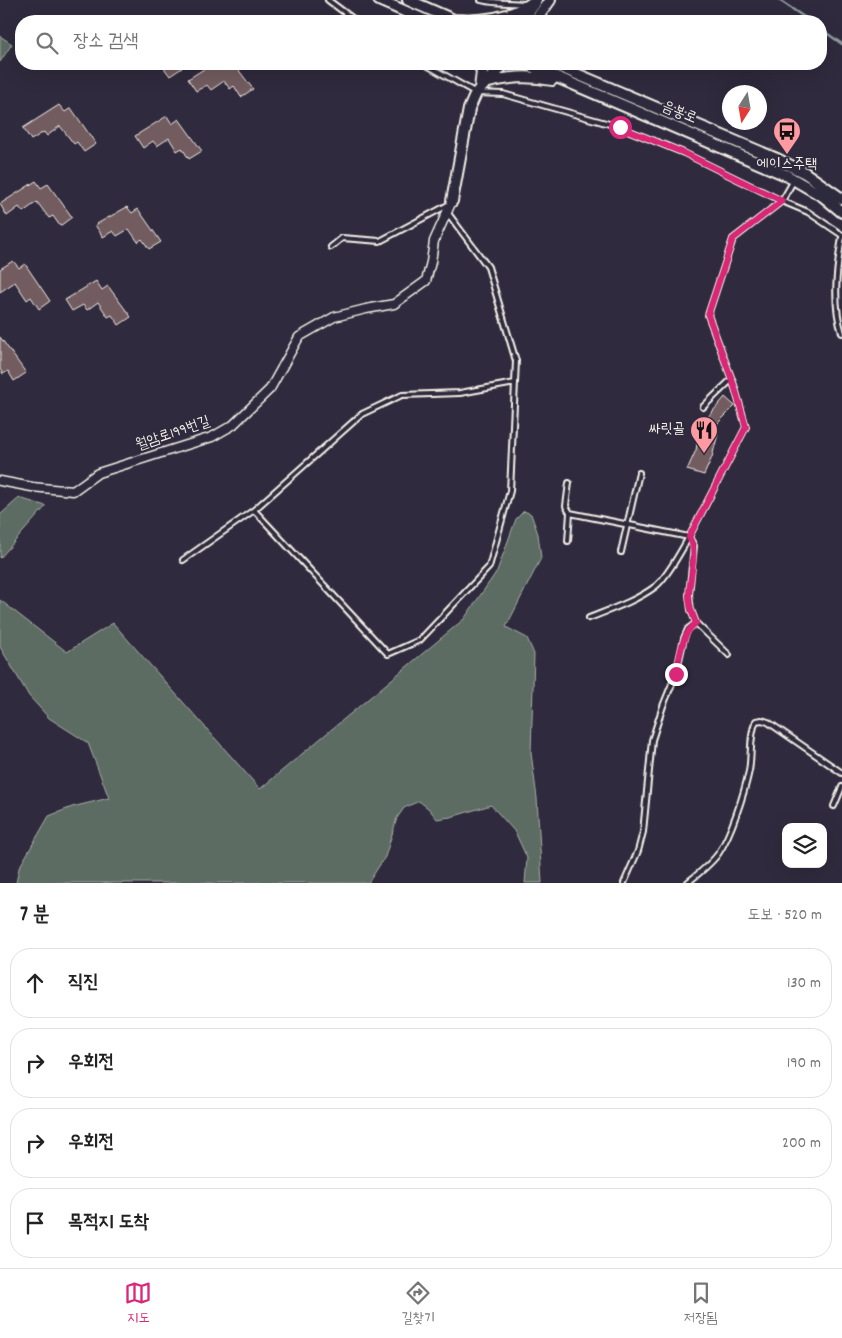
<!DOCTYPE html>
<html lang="ko">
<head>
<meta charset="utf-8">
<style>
  :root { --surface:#fff; --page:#f6f6f6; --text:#222; --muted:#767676; --line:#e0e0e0; --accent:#db2777 }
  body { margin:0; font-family:Dekko,"Poor Story",sans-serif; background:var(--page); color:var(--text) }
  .controls { position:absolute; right:15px; bottom:15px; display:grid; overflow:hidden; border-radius:10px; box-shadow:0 5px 20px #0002 }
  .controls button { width:45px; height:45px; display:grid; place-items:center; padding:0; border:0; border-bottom:1px solid var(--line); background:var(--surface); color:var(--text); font:25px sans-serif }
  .compass { position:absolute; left:722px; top:85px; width:45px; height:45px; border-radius:50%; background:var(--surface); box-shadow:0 5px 20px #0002; rotate:191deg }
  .stop { position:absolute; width:15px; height:15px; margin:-11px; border:4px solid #db2777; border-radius:50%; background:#fff }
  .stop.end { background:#db2777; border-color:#fff; box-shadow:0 1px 5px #0008 }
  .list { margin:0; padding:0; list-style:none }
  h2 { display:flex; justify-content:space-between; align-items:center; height:65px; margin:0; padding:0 20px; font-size:21px }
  h2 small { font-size:16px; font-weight:400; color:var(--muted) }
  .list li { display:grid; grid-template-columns:32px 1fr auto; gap:15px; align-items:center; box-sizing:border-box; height:70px; margin:0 10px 10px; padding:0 10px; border:1px solid var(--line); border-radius:20px }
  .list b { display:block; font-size:19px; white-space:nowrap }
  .list em { font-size:16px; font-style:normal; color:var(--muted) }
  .icon { flex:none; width:28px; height:28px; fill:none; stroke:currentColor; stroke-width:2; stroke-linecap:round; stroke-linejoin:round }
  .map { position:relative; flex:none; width:842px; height:883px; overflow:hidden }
  .search { position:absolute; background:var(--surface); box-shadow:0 5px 20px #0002; left:15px; right:15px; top:15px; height:55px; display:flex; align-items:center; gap:12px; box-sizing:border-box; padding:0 18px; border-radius:20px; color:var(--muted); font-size:19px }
  .sheet { height:385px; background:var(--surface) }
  nav { display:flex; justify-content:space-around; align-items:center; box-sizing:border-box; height:70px; border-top:1px solid var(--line); background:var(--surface); font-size:14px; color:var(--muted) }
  nav a { display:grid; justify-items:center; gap:2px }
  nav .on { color:var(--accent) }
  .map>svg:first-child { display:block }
  .green { fill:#5c6c64; stroke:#a8aea6 }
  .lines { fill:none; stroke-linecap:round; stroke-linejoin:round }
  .stream { stroke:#8f9ca2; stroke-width:2.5 }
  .building { fill:#725b60; stroke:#f4f1e8 }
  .lane-casing { stroke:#f4f1e8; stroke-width:8 }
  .street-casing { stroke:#f4f1e8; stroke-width:11 }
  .secondary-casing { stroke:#f4f1e8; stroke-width:14 }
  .lane { stroke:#2f2a3d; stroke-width:4 }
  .street { stroke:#2f2a3d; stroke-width:8 }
  .secondary { stroke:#2f2a3d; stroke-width:10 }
  .route { stroke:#db2777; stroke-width:6 }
  .labels { text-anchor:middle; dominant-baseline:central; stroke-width:4; stroke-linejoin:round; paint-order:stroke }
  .street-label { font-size:15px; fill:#f4f1e8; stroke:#2f2a3d }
  .poi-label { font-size:15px; fill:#f4f1e8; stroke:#2f2a3d }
</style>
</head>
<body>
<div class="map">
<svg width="842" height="883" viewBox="0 0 842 883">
  <rect width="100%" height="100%" fill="#2f2a3d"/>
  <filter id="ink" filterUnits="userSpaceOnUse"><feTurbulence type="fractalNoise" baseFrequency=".02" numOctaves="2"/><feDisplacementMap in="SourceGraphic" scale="10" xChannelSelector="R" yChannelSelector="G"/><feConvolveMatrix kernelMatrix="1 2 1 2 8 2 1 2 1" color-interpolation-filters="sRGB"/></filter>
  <g filter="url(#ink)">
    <path class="green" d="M0,36L12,44L0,62Z
      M19,498L46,506L0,558V515Z
      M524,511L531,514L538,534L541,558L506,627L527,638L534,654L531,753L537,798L542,883H525L527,858L515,832L491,805L451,817L437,819L429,809L419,801L404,808L397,818L385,857L368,883H16L19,868L49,816L72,807L109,798L88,743L49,718L29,696L0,647V600L67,652L113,623L260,789L464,619L497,571L516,519Z"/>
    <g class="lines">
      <path class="stream" d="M779,0L810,21
        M821,29L842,44"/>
    </g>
    <path class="building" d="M161,64H179L182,68L170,76Z
      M212,64H234L253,89L241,97L234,86L230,89L224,81L211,90L207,85L196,91L188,79Z
      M59,105L65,112L71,108L96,144L84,152L77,142L74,144L60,126L47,136L44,132L31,140L23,128Z
      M167,116L172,124L179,119L202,151L189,159L182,148L177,151L169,138L157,146L153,141L143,148L135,136Z
      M36,181L41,188L48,184L72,217L60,226L53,216L49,218L37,202L23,212L19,207L7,216L0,204Z
      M127,207L132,213L138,209L161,242L149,249L142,239L138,242L129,229L117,236L113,231L103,237L95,225Z
      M13,261L19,268L25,264L50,301L39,309L31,297L27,300L15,282L0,292V269Z
      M96,281L102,290L108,286L131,317L119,325L112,315L108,317L98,302L87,310L83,305L72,311L65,300Z
      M0,337L26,373L14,381L8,371L3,374L0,369Z
      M725,397L735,406L710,431L718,434L712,457L704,475L687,470L696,450L700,426Z"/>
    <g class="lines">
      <g class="lane-casing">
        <path id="lane" d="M328,0L356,21
          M481,0C496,4 510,2 524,4
          M425,64L476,93L503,94L620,127L684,153L782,201L808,212L842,235
          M447,212L488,267L516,361L510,491L489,567L420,640L388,654L254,510L362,414L402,395L460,393L515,383
          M842,237C837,268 832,302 842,333
          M331,247L342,238L380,241L448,205
          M703,407L732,379
          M569,483L566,506L570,513L689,537L746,427L735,388L708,315L733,239L782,201L794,180
          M568,541L570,513
          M621,552L639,473
          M183,560L254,510
          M589,618C612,609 636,601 656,586C668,576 681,551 689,537L694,546L689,595L691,610L696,623L729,655
          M834,806L842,787
          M624,883L638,851L643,832L652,740L663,706L676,674L684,638L688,629L696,623
          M687,883C698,874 710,865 718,854C731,835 744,794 749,771C752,755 749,736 756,721L762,720L768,722L842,773"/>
      </g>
      <g class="street-casing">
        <path id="street" d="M0,481L32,487L73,491L98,473L212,437L233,425L270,389L299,337L334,317L366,309L394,304L426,281L431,262L434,241L452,201"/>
      </g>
      <g class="secondary-casing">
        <path id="secondary" d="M379,0L427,21
          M408,0L456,21
          M454,20C482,22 513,18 536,0
          M522,21L535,3
          M535,21L550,0
          M479,64L482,72L480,88
          M526,64L786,175L824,197L842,212
          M553,64L777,159L805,173L842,199
          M485,83C510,77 527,75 552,80
          M452,201L469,109L476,93L504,64"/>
      </g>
      <use href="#lane" class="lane"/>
      <use href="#street" class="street"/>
      <use href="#secondary" class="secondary"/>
    </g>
  </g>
  <g class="lines" filter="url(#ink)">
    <path class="route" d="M620,127L684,153L782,201L733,239L708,315L735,388L746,427L689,537C699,554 689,577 689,596C689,606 692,614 696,623C681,635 680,656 676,674"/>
  </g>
  <defs>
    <g id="bus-pin" transform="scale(1.4375)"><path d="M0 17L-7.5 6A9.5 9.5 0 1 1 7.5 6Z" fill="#ff9aa2" stroke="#2f2a3d"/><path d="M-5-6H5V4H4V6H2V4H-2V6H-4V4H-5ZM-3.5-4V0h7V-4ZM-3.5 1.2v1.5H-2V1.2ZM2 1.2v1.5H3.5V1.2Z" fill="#111"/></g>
    <g id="restaurant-pin" transform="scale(1.4375)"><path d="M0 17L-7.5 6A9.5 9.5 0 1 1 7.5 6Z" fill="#ff9aa2" stroke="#2f2a3d"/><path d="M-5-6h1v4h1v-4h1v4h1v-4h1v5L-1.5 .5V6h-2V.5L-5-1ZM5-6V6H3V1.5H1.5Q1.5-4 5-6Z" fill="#111"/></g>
  </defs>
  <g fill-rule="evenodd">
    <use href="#bus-pin" x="787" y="131"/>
    <use href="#restaurant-pin" x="704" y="430"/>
  </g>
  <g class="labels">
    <g class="street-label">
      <text transform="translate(679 113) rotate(23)">음봉로</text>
      <text transform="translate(173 434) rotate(-19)">월암로199번길</text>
    </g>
    <g class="poi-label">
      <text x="787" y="165">에이스주택</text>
      <text x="685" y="430" text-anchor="end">싸릿골</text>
    </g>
  </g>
</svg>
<div class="controls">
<button><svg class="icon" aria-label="layers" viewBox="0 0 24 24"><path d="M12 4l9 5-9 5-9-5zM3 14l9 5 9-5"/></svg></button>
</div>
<svg class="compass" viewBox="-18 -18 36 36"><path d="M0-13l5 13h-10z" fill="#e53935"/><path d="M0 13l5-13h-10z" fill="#767676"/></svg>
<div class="stop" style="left:620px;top:127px"></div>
<div class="stop end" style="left:676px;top:674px"></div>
<div class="search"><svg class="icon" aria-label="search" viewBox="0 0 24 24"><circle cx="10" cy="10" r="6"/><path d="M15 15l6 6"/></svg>장소 검색</div>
</div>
<section class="sheet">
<h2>7 분<small>도보 · 520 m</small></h2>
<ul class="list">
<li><svg class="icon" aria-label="ahead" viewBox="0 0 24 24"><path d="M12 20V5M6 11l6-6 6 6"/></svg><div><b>직진</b></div><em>130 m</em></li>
<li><svg class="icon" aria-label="right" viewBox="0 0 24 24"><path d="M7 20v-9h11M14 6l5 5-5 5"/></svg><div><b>우회전</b></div><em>190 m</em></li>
<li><svg class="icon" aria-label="right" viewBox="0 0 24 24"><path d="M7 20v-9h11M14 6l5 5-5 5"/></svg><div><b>우회전</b></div><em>200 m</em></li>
<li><svg class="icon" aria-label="arrive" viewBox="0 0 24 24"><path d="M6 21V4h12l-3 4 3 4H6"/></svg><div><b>목적지 도착</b></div></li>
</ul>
</section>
<nav>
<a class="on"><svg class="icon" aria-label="map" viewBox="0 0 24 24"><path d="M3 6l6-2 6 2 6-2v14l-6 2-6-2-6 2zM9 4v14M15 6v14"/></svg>지도</a>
<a><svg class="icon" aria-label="directions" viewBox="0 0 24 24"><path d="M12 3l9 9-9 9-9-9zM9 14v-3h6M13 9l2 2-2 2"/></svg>길찾기</a>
<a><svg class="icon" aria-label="saved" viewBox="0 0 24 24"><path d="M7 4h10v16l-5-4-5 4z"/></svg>저장됨</a>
</nav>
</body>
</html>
